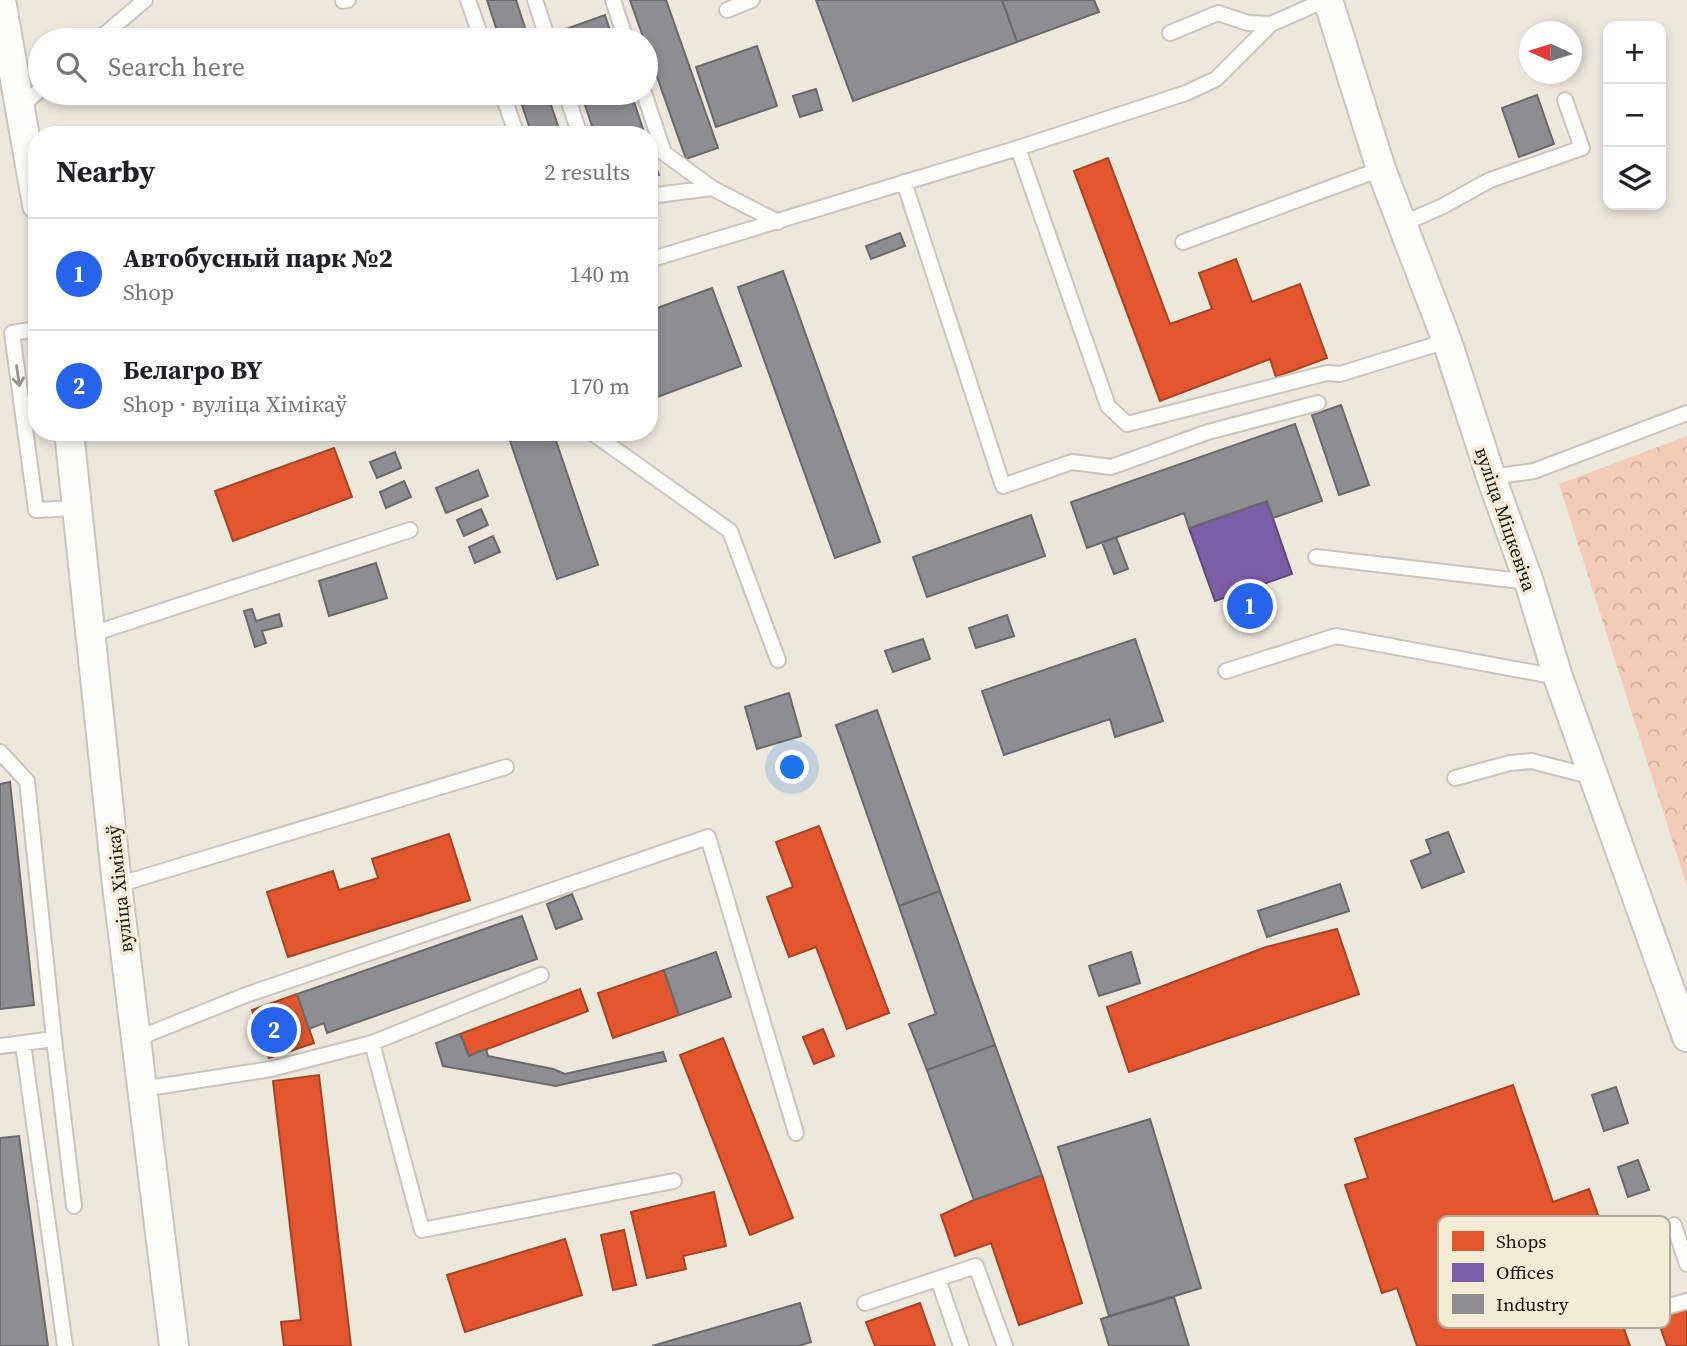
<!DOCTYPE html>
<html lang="en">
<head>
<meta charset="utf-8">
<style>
  :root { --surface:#fff; --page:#f2f2f2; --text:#202124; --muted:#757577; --line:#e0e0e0; --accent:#2563eb }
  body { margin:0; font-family:"Source Serif 4",serif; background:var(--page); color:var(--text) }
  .controls { position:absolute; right:21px; top:21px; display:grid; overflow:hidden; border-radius:14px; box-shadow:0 4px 10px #0003 }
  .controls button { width:63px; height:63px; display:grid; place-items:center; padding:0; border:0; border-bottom:2px solid var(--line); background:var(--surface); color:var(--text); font:35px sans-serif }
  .compass { position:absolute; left:1519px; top:21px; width:63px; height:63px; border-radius:50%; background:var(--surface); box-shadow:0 4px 10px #0003; rotate:274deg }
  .you { position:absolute; left:793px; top:768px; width:24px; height:24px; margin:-18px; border:5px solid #fff; border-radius:50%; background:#1a73e8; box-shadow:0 0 0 10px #1a73e833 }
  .badge { display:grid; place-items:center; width:46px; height:46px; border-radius:50%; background:var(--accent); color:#fff; font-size:23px; font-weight:700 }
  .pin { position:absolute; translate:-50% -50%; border:4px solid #fff; box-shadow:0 2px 7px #0006 }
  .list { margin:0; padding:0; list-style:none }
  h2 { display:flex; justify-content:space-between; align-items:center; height:91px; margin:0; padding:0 28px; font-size:30px }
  h2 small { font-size:23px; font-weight:400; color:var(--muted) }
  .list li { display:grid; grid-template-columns:46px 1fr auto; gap:21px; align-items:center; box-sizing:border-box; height:112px; padding:0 28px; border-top:2px solid var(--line) }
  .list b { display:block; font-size:26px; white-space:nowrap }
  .list p { margin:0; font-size:23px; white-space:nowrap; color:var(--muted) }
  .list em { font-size:23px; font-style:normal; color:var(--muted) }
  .icon { flex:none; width:38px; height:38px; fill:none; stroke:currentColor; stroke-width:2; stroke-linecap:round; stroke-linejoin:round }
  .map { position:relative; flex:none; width:1687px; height:1346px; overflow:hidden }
  .search { position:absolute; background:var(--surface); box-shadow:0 4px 10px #0003; left:28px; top:28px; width:630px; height:77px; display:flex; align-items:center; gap:18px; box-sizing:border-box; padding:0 24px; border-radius:38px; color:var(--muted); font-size:26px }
  .panel { position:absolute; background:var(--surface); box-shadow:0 4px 10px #0003; left:28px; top:126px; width:630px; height:315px; border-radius:28px }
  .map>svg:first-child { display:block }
  .forest { fill:url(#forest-crowns) }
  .shops { fill:#e4572e; stroke:#a64324; stroke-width:2 }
  .offices { fill:#7b5ea7; stroke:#5d4878; stroke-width:2 }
  .industry { fill:#8d8d92; stroke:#69686a; stroke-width:2 }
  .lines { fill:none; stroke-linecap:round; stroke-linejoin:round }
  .service-casing { stroke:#c9c5bc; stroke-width:18 }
  .minor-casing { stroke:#c9c5bc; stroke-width:32 }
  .service { stroke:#fcfcfa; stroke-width:14 }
  .minor { stroke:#fcfcfa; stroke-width:28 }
  .oneway { stroke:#94938e }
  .labels { text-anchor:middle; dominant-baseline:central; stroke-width:7; stroke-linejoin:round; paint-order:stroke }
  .street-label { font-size:19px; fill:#16130b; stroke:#f4ebd5 }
  .key { fill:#f4ebd5; stroke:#b1aa98; stroke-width:2 }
  .key-label { font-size:19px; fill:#16130b }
</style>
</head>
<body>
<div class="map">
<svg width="1687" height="1346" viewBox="0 0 1687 1346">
  <defs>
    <pattern id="forest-crowns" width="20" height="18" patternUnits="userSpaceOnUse" patternTransform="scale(1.75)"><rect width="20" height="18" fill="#f3ccb8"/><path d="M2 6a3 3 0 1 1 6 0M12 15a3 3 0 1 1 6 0" fill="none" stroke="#d0ae9d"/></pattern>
  </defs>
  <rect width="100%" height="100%" fill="#ede8dc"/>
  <path class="forest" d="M1687,436V887L1559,484Z"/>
  <path class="shops" d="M1108,158L1170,324L1212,309L1199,273L1236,259L1252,302L1300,284L1327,358L1276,377L1270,359L1160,401L1074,171Z
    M334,448L352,497L233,541L215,491Z
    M819,826L889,1013L847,1029L816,947L789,957L767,897L793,887L776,842Z
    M449,834L470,900L288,957L267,892L333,871L339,890L378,878L372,859Z
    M1337,929L1359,994L1129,1072L1107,1007L1266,947Z
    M664,970L679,1015L613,1038L598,993Z
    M580,989L588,1011L469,1056L460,1034Z
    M297,994L314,1043L269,1058L252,1010Z
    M823,1029L834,1056L814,1064L803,1037Z
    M723,1038L793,1218L750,1235L680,1055Z
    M319,1075L351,1346H284L281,1322L301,1320L273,1081Z
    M1513,1085L1553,1202L1589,1189L1636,1324L1624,1329L1630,1346H1417L1397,1288L1382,1293L1345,1185L1368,1178L1355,1139Z
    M1042,1175L1082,1303L1019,1325L991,1243L955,1256L941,1215L974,1200Z
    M714,1192L726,1246L683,1256L686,1269L647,1278L631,1212Z
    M624,1230L636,1285L613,1290L601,1235Z
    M565,1239L582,1295L465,1332L447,1275Z
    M920,1303L935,1346H875L866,1322Z
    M1687,1308V1346H1667L1657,1318Z"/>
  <path class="offices" d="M1267,501L1292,574L1215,601L1189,528Z"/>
  <path class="industry" d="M487,0H516L529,40H500Z
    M630,0H666L718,148L686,159Z
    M816,0H1002L1017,42L853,101Z
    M1002,0H1094L1099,12L1017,42Z
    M605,15L613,40H563L560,31Z
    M757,46L777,106L716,127L696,67Z
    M816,89L822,110L800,117L793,96Z
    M518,93H547L561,135H532Z
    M581,93H631L645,135H595Z
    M1537,95L1554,144L1519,157L1502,108Z
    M649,147L659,175L649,179Z
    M900,233L905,246L871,259L866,246Z
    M783,271L880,542L835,558L738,287Z
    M712,288L741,366L649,400V311Z
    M1341,405L1369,485L1339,495L1312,415Z
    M1295,424L1322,501L1273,518L1267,501L1189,528L1184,513L1087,548L1071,502Z
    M507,432H553L598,565L557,579Z
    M395,452L401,468L377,478L370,462Z
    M478,470L488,496L446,513L436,488Z
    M404,481L411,497L386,508L380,492Z
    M481,509L488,525L464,536L457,520Z
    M1031,515L1045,556L927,597L913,557Z
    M493,536L500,552L475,563L469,547Z
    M1116,537L1128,569L1114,574L1102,542Z
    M376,563L387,598L329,616L319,581Z
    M252,609L256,621L279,614L282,626L262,631L266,643L255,647L244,611Z
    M1007,615L1014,636L976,648L969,628Z
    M923,639L930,659L893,672L885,651Z
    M1135,639L1163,721L1115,737L1110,719L1004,755L982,691Z
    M789,693L801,736L757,749L745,707Z
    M877,710L940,891L899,906L836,725Z
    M10,782L34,1005L0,1009V784Z
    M1448,832L1464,872L1422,888L1411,861L1431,853L1426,840Z
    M1340,884L1349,911L1267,937L1258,911Z
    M940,891L995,1045L927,1070L909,1024L936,1014L899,906Z
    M572,894L582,919L556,929L547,904Z
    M522,916L537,959L327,1033L324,1023L309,1029L297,994Z
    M716,952L731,997L679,1015L664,970Z
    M1131,952L1140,983L1099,996L1089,966Z
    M460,1034L469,1056L486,1049L488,1056L553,1069L565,1074L663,1052L666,1061L556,1086L443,1066L436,1043Z
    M995,1045L1042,1175L974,1200L927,1070Z
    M1616,1087L1628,1123L1604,1131L1592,1095Z
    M1150,1119L1201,1288L1109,1316L1058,1147Z
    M19,1136L48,1346H0V1138Z
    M1638,1160L1649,1190L1628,1197L1618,1167Z
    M1174,1297L1189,1346H1109L1101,1319Z
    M800,1303L811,1342L798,1346H652Z"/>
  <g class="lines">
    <g class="service-casing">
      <path id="service" d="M468,0L482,40
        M535,0L548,40
        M613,0L626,40
        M343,1L348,0
        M727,10L752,0
        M1170,33L1218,13L1248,23L1271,24
        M98,40L145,0
        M502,93L517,135
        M566,93L580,135
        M644,93L664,153L712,188L778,222
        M21,106L40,90
        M1018,148L1108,406L1127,424L1327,373L1340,374L1447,341
        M904,182L1003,486L1072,462L1111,467L1208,432L1318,403
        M649,196L712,188
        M1402,224L1443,206L1490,180L1582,148L1565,100
        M1183,242L1381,169
        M649,260L1018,148L1186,93L1216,79L1271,24L1325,0
        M37,329L12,333L36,510L77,508
        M591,432L730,531L778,660
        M1491,477L1534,471L1687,413
        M1316,557L1529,582
        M92,634L410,530
        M1226,671L1336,636L1558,677
        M0,752L27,781L54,1039
        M1455,778L1510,763L1531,761L1593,777
        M117,885L506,767
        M136,1039L246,995L708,837L796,1133
        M372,1043L422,1230L674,1181
        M23,1044L65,1346
        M0,1046L54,1039L74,1206
        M142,1089L271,1069L372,1043L541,975
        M1674,1225L1687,1264
        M938,1279L961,1346
        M865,1303L976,1266L1005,1346
        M1666,1307L1687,1301"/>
    </g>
    <g class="minor-casing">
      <path id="minor" d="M1,0L37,205
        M1328,0L1381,169L1447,341L1491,477L1529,582L1558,677L1687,1037
        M69,432L117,885L174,1346"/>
    </g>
    <use href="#service" class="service"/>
    <use href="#minor" class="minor"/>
  </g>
  <defs><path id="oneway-shaft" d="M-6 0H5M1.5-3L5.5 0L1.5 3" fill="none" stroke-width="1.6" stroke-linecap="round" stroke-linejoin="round" transform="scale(1.75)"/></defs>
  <use class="oneway" href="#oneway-shaft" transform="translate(18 376) rotate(82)"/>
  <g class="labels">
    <g class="street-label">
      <text transform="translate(1506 519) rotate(71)">вуліца Міцкевіча</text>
      <text transform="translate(119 889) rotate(-96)">вуліца Хімікаў</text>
    </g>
  </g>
  <rect x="1438" y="1216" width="232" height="112" rx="10" class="key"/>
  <rect x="1452" y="1231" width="32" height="20" fill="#e4572e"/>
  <rect x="1452" y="1263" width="32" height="19" fill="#7b5ea7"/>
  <rect x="1452" y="1294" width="32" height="20" fill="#8d8d92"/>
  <g class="key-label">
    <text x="1496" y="1248">Shops</text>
    <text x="1496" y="1279">Offices</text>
    <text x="1496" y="1311">Industry</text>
  </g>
</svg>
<div class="controls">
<button>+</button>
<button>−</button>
<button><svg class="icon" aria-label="layers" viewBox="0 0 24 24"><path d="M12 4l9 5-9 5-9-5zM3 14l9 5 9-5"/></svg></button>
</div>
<svg class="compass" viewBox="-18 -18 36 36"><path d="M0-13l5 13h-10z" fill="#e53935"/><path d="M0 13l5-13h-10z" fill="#757577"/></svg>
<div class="you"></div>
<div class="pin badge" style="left:1250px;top:606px">1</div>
<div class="pin badge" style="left:274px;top:1030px">2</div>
<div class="search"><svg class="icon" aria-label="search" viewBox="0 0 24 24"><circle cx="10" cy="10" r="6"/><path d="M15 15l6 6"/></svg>Search here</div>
<section class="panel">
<h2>Nearby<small>2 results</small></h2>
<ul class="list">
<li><span class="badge">1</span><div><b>Автобусный парк №2</b><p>Shop</p></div><em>140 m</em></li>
<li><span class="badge">2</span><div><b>Белагро BY</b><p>Shop · вуліца Хімікаў</p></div><em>170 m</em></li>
</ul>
</section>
</div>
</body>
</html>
